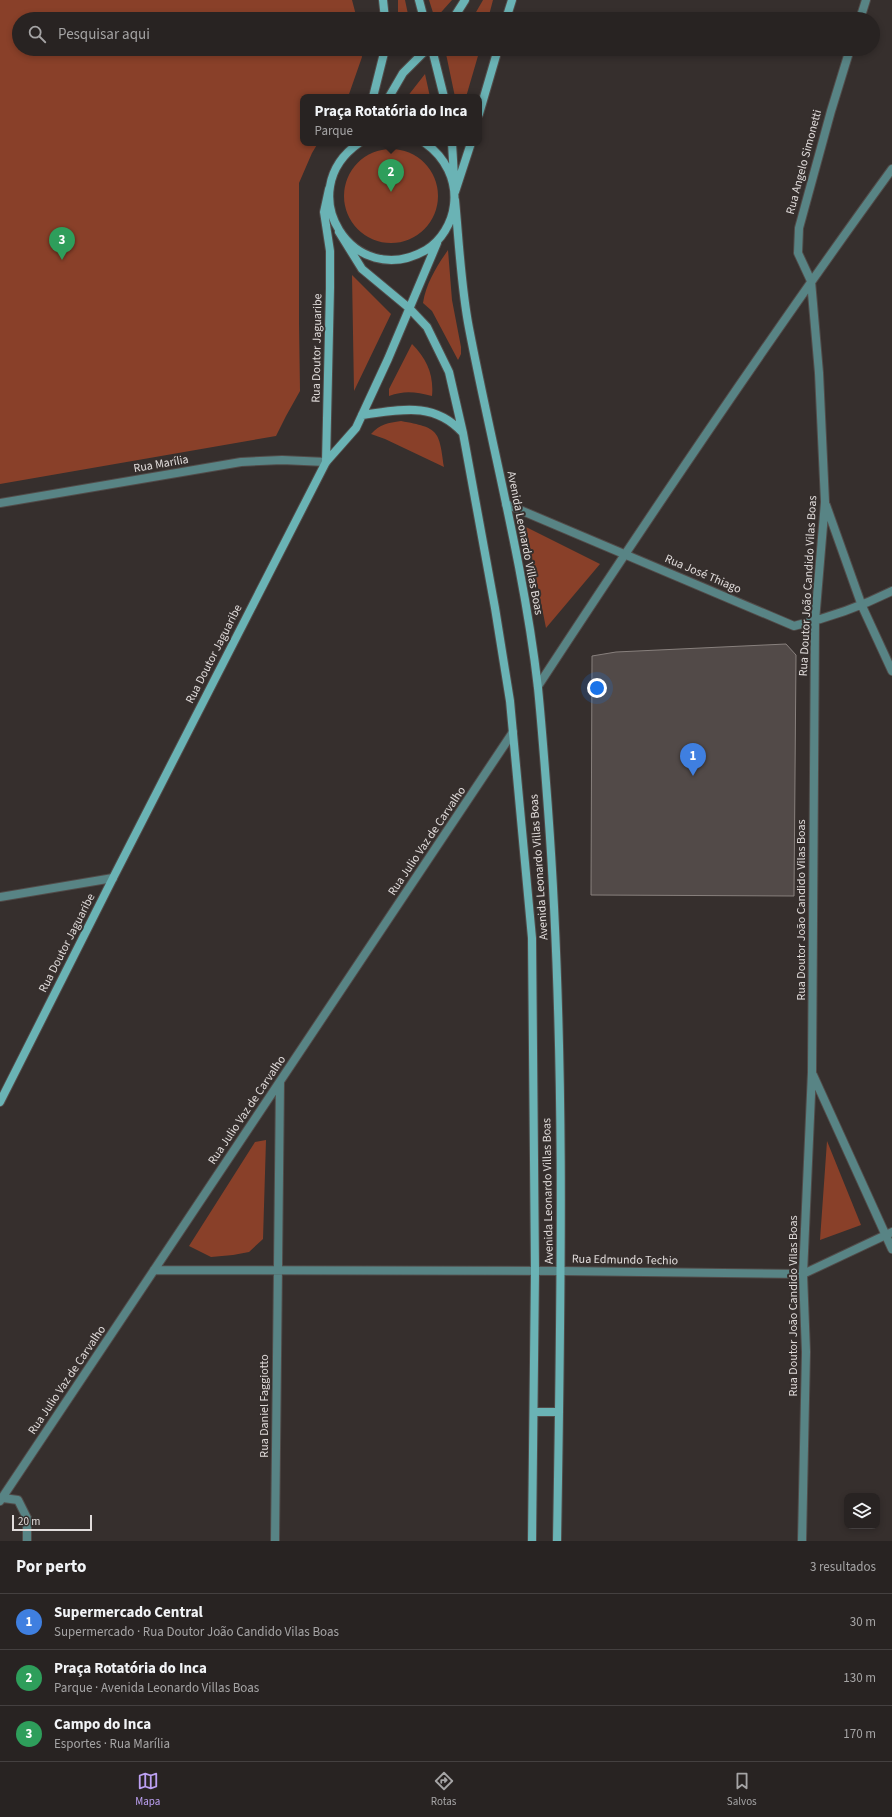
<!DOCTYPE html>
<html lang="pt">
<head>
<meta charset="utf-8">
<style>
  :root { --surface:#282322; --page:#342f2f; --text:#f1f3f6; --muted:#a5a4a5; --line:#444040; --accent:#bca0f2 }
  body { margin:0; font-family:"Source Sans 3",sans-serif; background:var(--page); color:var(--text) }
  .controls { position:absolute; right:12px; bottom:12px; display:grid; overflow:hidden; border-radius:8px; box-shadow:0 2px 6px #0003 }
  .controls button { width:36px; height:36px; display:grid; place-items:center; padding:0; border:0; border-bottom:1px solid var(--line); background:var(--surface); color:var(--text); font:20px sans-serif }
  .scale { position:absolute; left:12px; bottom:10px; width:80px; box-sizing:border-box; padding-left:4px; border:2px solid #e1dcdb; border-top:0; font-size:11px; line-height:14px; white-space:nowrap; color:#e1dcdb; -webkit-text-stroke:3px #362f2d; paint-order:stroke }
  .you { position:absolute; left:597px; top:688px; width:14px; height:14px; margin:-10px; border:3px solid #fff; border-radius:50%; background:#1a73e8; box-shadow:0 0 0 6px #1a73e833 }
  .badge { display:grid; place-items:center; width:26px; height:26px; border-radius:50%; background:var(--accent); color:#fff; font-size:13px; font-weight:700 }
  .pin { position:absolute; translate:-50% -33px; filter:drop-shadow(0 1px 2px #0008) }
  .pin::after { content:''; position:absolute; top:21px; width:14px; height:12px; background:inherit; clip-path:polygon(0 0,100% 0,50% 100%) }
  .popup { position:absolute; left:300px; top:94px; width:182px; height:52px; box-sizing:border-box; display:grid; place-content:center; border-radius:8px; background:var(--surface); filter:drop-shadow(0 1px 3px #0005); font-size:13px; white-space:nowrap; color:var(--muted) }
  .popup b { font-size:15px; color:var(--text) }
  .popup::after { content:''; position:absolute; left:50%; top:100%; margin-left:-8px; border:8px solid transparent; border-top-color:var(--surface) }
  .list { margin:0; padding:0; list-style:none }
  h2 { display:flex; justify-content:space-between; align-items:center; height:52px; margin:0; padding:0 16px; font-size:17px }
  h2 small { font-size:13px; font-weight:400; color:var(--muted) }
  .list li { display:grid; grid-template-columns:26px 1fr auto; gap:12px; align-items:center; box-sizing:border-box; height:56px; padding:0 16px; border-top:1px solid var(--line) }
  .list b { display:block; font-size:15px; white-space:nowrap }
  .list p { margin:0; font-size:13px; white-space:nowrap; color:var(--muted) }
  .list em { font-size:13px; font-style:normal; color:var(--muted) }
  .icon { flex:none; width:22px; height:22px; fill:none; stroke:currentColor; stroke-width:2; stroke-linecap:round; stroke-linejoin:round }
  .map { position:relative; flex:none; width:892px; height:1541px; overflow:hidden }
  .search { position:absolute; background:var(--surface); box-shadow:0 2px 6px #0003; left:12px; right:12px; top:12px; height:44px; display:flex; align-items:center; gap:10px; box-sizing:border-box; padding:0 14px; border-radius:22px; color:var(--muted); font-size:15px }
  .sheet { height:220px; background:var(--surface) }
  nav { display:flex; justify-content:space-around; align-items:center; box-sizing:border-box; height:56px; border-top:1px solid var(--line); background:var(--surface); font-size:11px; color:var(--muted) }
  nav a { display:grid; justify-items:center; gap:2px }
  nav .on { color:var(--accent) }
  .map>svg:first-child { display:block }
  .green { fill:#894029 }
  .building { fill:#524a48; stroke:#88807d }
  .lines { fill:none; stroke-linecap:round; stroke-linejoin:round }
  .street-casing { stroke:#514b49; stroke-width:10 }
  .secondary-casing { stroke:#514b49; stroke-width:10 }
  .street { stroke:#588485; stroke-width:8 }
  .secondary { stroke:#6ab3b5; stroke-width:8 }
  .labels { text-anchor:middle; dominant-baseline:central; stroke-width:4; stroke-linejoin:round; paint-order:stroke }
  .street-label { font-size:12px; fill:#e1dcdb; stroke:#362f2d }
</style>
</head>
<body>
<div class="map">
<svg width="892" height="1541" viewBox="0 0 892 1541">
  <rect width="100%" height="100%" fill="#362f2d"/>
  <path class="green" d="M0,0H352L357,19H19V49H361L362,57L348,97H303V143H318L312,153L299,183V323L300,391L286,416L276,436L0,484Z
    M398,0H405L409,19H398Z
    M429,0H452L435,19Z
    M483,0H493L488,19H472Z
    M445,49H480L466,97H455Z
    M425,74L430,97H407Z
    M344 196a47 47 0 1 1 94 0a47 47 0 1 1-94 0Z
    M448,250L452,300L461,347V354L458,360L432,311L423,303C426,283 437,266 448,250Z
    M352,275L391,314L354,391Z
    M412,344C427,359 434,375 432,396C416,392 405,390 389,396V389Z
    M401,421C439,428 439,430 444,467L385,439L371,434C380,424 388,423 401,421Z
    M526,527L600,564L546,628Z
    M266,1140L263,1239L249,1252L233,1255L211,1257L189,1246L255,1142Z
    M827,1141L861,1225L820,1240Z"/>
  <path class="building" d="M786,644L796,655L794,896L591,895L592,656L616,652Z"/>
  <g class="lines">
    <g class="street-casing">
      <path id="street" d="M860,19L866,0
        M0,503L241,462L282,460L326,462
        M506,504L794,626C828,618 860,607 892,591
        M826,505L862,606L892,671
        M538,686C652,512 769,338 892,169
        M0,897L113,878
        M813,1075L892,1249
        M154,1270L561,1271L803,1274L892,1232
        M3,1498L18,1500L27,1518V1541
        M0,1501L513,732
        M275,1541L280,1082
        M802,1541L806,1352L803,1274L812,1072L815,621L825,502L819,373L811,281L798,253L799,228L831,111L850,49"/>
    </g>
    <g class="secondary-casing">
      <path id="secondary" d="M383,0L385,19
        M419,0L424,19
        M453,19L465,0
        M506,19L512,0
        M432,49L444,97
        M373,97L385,49
        M389,97L403,73L427,49
        M479,114L498,49
        M359,143C290,191 353,292 426,250C441,241 452,223 454,205C457,180 445,157 425,143
        M452,143L454,177
        M455,192L471,143
        M455,200C459,242 461,287 469,328C492,448 524,566 538,688C542,728 545,769 548,809C566,1053 561,1297 557,1541
        M339,232L362,269L409,308L427,327L449,372L463,433L495,608L510,701L532,938L535,1271L532,1541
        M362,415C400,410 433,401 462,432
        M326,462L356,428L388,359L437,243
        M0,1102L113,878L326,462L330,288V251L324,212L329,189
        M534,1412H559"/>
    </g>
    <use href="#street" class="street"/>
    <use href="#secondary" class="secondary"/>
  </g>
  <g class="labels">
    <g class="street-label">
      <text transform="translate(804 162) rotate(-75)">Rua Angelo Simonetti</text>
      <text transform="translate(317 348) rotate(-89)">Rua Doutor Jaguaribe</text>
      <text transform="translate(161 464) rotate(-10)">Rua Marília</text>
      <text transform="translate(525 543) rotate(79)">Avenida Leonardo Villas Boas</text>
      <text transform="translate(703 574) rotate(23)">Rua José Thiago</text>
      <text transform="translate(808 586) rotate(-87)">Rua Doutor João Candido Vilas Boas</text>
      <text transform="translate(214 654) rotate(-63)">Rua Doutor Jaguaribe</text>
      <text transform="translate(427 841) rotate(-56)">Rua Julio Vaz de Carvalho</text>
      <text transform="translate(539 867) rotate(-94)">Avenida Leonardo Villas Boas</text>
      <text transform="translate(801 910) rotate(-90)">Rua Doutor João Candido Vilas Boas</text>
      <text transform="translate(67 943) rotate(-63)">Rua Doutor Jaguaribe</text>
      <text transform="translate(247 1110) rotate(-56)">Rua Julio Vaz de Carvalho</text>
      <text transform="translate(548 1191) rotate(-91)">Avenida Leonardo Villas Boas</text>
      <text transform="translate(625 1260) rotate(1)">Rua Edmundo Techio</text>
      <text transform="translate(793 1306) rotate(-90)">Rua Doutor João Candido Vilas Boas</text>
      <text transform="translate(67 1380) rotate(-56)">Rua Julio Vaz de Carvalho</text>
      <text transform="translate(264 1406) rotate(-90)">Rua Daniel Faggiotto</text>
    </g>
  </g>
</svg>
<div class="controls">
<button><svg class="icon" aria-label="layers" viewBox="0 0 24 24"><path d="M12 4l9 5-9 5-9-5zM3 14l9 5 9-5"/></svg></button>
</div>
<div class="scale">20 m</div>
<div class="you"></div>
<div class="pin badge" style="left:693px;top:776px;background:#3f7fe0">1</div>
<div class="pin badge" style="left:391px;top:192px;background:#2e9e5b">2</div>
<div class="popup"><b>Praça Rotatória do Inca</b>Parque</div>
<div class="pin badge" style="left:62px;top:260px;background:#2e9e5b">3</div>
<div class="search"><svg class="icon" aria-label="search" viewBox="0 0 24 24"><circle cx="10" cy="10" r="6"/><path d="M15 15l6 6"/></svg>Pesquisar aqui</div>
</div>
<section class="sheet">
<h2>Por perto<small>3 resultados</small></h2>
<ul class="list">
<li><span class="badge" style="background:#3f7fe0">1</span><div><b>Supermercado Central</b><p>Supermercado · Rua Doutor João Candido Vilas Boas</p></div><em>30 m</em></li>
<li><span class="badge" style="background:#2e9e5b">2</span><div><b>Praça Rotatória do Inca</b><p>Parque · Avenida Leonardo Villas Boas</p></div><em>130 m</em></li>
<li><span class="badge" style="background:#2e9e5b">3</span><div><b>Campo do Inca</b><p>Esportes · Rua Marília</p></div><em>170 m</em></li>
</ul>
</section>
<nav>
<a class="on"><svg class="icon" aria-label="map" viewBox="0 0 24 24"><path d="M3 6l6-2 6 2 6-2v14l-6 2-6-2-6 2zM9 4v14M15 6v14"/></svg>Mapa</a>
<a><svg class="icon" aria-label="directions" viewBox="0 0 24 24"><path d="M12 3l9 9-9 9-9-9zM9 14v-3h6M13 9l2 2-2 2"/></svg>Rotas</a>
<a><svg class="icon" aria-label="saved" viewBox="0 0 24 24"><path d="M7 4h10v16l-5-4-5 4z"/></svg>Salvos</a>
</nav>
</body>
</html>
